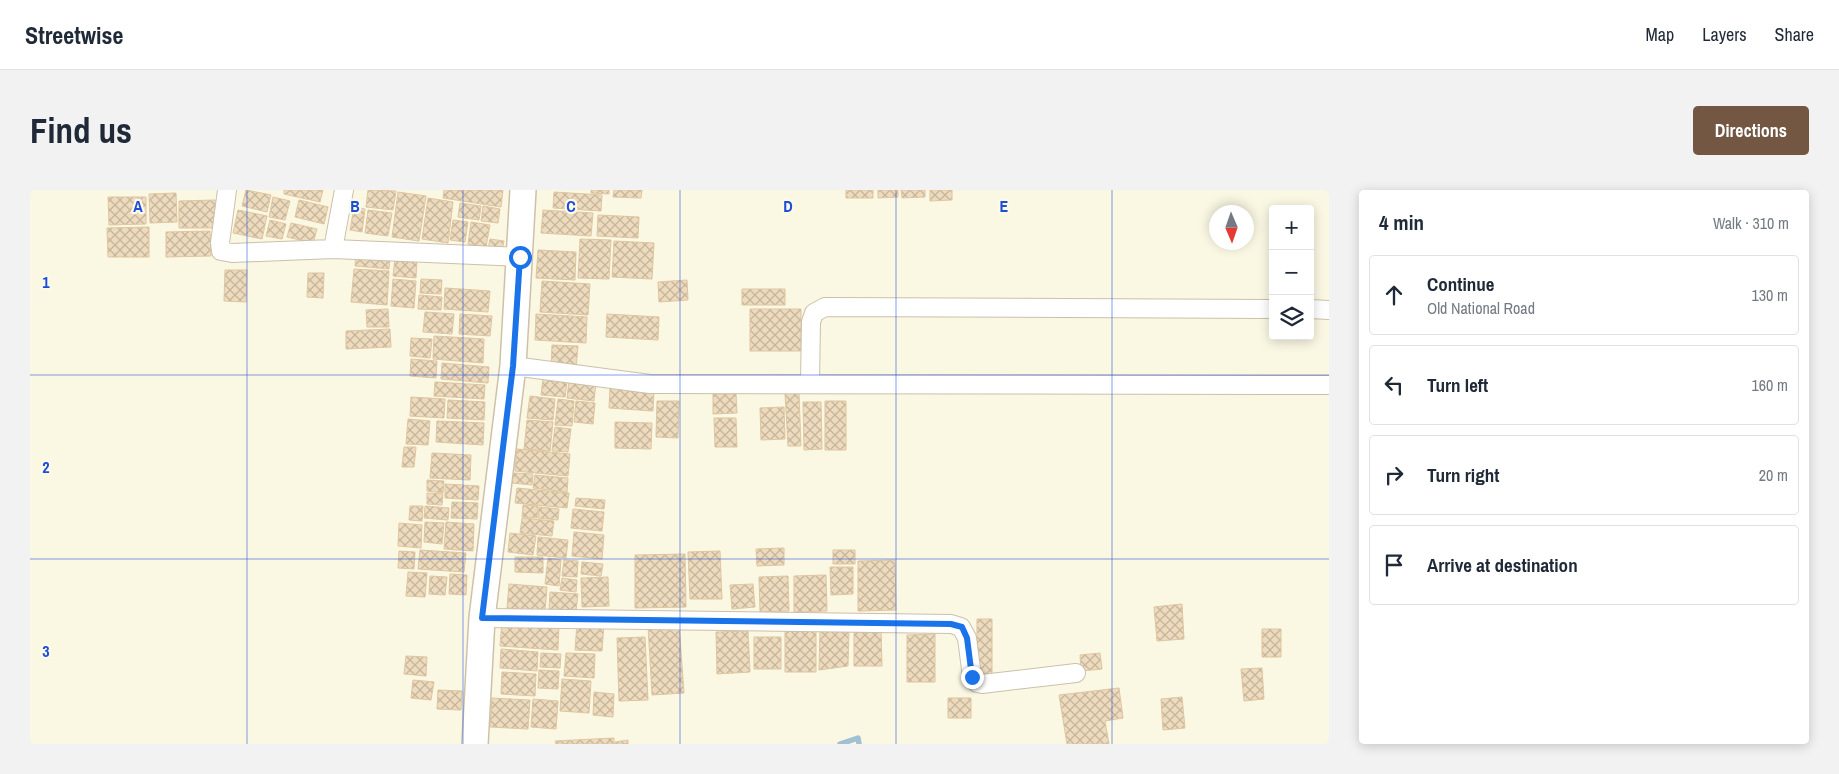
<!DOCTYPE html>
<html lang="en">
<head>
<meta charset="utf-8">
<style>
  :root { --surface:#fff; --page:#f2f2f3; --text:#1f2937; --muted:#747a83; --line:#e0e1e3; --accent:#745742 }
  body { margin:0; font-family:"Archivo Narrow",sans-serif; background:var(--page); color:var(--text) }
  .controls { position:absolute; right:15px; top:15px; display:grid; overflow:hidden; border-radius:5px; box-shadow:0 2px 12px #0003 }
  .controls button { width:45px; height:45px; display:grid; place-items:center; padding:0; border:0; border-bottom:1px solid var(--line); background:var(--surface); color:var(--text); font:25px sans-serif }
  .compass { position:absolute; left:1179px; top:15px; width:45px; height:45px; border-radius:50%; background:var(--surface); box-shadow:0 2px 12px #0003; rotate:178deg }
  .stop { position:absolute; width:15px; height:15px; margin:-11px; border:4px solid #1a73e8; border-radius:50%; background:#fff }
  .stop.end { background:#1a73e8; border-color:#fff; box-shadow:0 1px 5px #0008 }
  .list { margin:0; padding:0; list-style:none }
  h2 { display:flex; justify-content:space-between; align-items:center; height:65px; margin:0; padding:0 20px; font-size:21px }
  h2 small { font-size:16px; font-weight:400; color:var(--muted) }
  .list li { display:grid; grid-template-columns:32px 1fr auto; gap:15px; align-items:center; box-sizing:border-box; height:80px; margin:0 10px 10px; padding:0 10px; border:1px solid var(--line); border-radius:5px }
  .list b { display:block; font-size:19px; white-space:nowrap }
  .list p { margin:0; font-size:16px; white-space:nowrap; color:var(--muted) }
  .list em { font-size:16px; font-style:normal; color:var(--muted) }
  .icon { flex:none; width:28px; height:28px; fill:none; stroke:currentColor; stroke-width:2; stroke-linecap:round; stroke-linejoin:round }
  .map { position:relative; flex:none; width:1299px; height:554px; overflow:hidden; border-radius:5px }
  header { display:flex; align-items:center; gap:30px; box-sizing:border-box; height:70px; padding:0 25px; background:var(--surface); border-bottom:1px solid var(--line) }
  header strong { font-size:24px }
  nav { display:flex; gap:28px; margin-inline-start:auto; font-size:18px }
  .intro { display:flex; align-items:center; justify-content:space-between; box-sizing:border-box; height:120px; padding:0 30px }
  h1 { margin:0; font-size:35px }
  .button { padding:12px 22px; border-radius:5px; background:var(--accent); color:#fff; font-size:18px; font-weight:700 }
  main { display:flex; gap:30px; padding:0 30px }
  aside { flex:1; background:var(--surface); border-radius:5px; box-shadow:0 2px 12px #0003 }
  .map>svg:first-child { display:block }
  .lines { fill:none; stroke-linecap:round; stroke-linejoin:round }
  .stream { stroke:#a0c0d3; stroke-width:5.5 }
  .building { fill:url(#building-cross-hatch); stroke:#dfc69f }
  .minor-casing { stroke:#cbc0ab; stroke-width:20 }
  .secondary-casing { stroke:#cec1a9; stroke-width:28 }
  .minor { stroke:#fff; stroke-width:18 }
  .secondary { stroke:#fff; stroke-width:25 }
  .route { stroke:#1a73e8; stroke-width:6 }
  .grid { fill:none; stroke:#1d4ed8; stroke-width:1; stroke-opacity:0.55 }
  .grid-label { font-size:16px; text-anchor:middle; font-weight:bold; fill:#1d4ed8; stroke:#fefae9; stroke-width:4.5; stroke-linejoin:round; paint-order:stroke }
</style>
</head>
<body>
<header>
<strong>Streetwise</strong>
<nav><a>Map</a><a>Layers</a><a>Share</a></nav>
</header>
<div class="intro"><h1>Find us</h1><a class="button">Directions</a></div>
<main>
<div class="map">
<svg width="1299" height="554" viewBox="0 0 1299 554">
  <defs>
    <pattern id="building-cross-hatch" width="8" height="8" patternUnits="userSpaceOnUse" patternTransform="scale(1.25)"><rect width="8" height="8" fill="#eedbbd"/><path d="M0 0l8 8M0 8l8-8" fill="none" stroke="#c5b59c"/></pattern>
  </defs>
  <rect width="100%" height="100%" fill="#faf7e3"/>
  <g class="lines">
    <path class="stream" d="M810,554L828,548L829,554"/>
  </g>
  <path class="building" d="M216,0L241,5L237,22L212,16Z
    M254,0H293L290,12L254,4Z
    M338,0L366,1L363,20L336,17Z
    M414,0H473L471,17L413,8Z
    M561,0H579V4L561,3Z
    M584,0H612L611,8L583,7Z
    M816,0H843V8H816Z
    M848,0H868V7L848,8Z
    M871,0H895V7L872,8Z
    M900,0H922V10L900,11Z
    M368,2L396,6L389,51L362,47Z
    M524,2L572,5L571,21L523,18Z
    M146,3L147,32L120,33L119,4Z
    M78,7H116V34L79,35Z
    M243,7L260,11L255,30L239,27Z
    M398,8L423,12L418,53L392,49Z
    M185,10V38H149V11Z
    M269,10L298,17L294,34L265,27Z
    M430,13L451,16L449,30L428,27Z
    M453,16L470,19L468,33L451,31Z
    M324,17L335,19L332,42L320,40Z
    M208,20L237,26L232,49L203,43Z
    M338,20L362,23L358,46L335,43Z
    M513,20L563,23L561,46L511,43Z
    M568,25L609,27L608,48L567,46Z
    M240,30L256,34L252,49L236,46Z
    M423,30L438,32L435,52L420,50Z
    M441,32L460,35L456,57L438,54Z
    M261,33L287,39L283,53L257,47Z
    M119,37V67H78L77,38Z
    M180,41L181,66L136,67V42Z
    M460,49L474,51L472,61L458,59Z
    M550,49L581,50L579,89L548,88Z
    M584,51L624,53L622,89L582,87Z
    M508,60L546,62L545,90L506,88Z
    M326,65L360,68L359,79L325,76Z
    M365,68L387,70L386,88L363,86Z
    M324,79L359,81L357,115L321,112Z
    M195,80H217L216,112L194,111Z
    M278,83H294L293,108L277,107Z
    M363,89L386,91L384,118L361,116Z
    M391,89L412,90L411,104L390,103Z
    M657,90L658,110L629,112L628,92Z
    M512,91L560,94L558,125L510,122Z
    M415,98L460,101L458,122L414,119Z
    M712,99H755V115H712Z
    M389,105L412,107L411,120L388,119Z
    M358,119L359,137H337L336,120Z
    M720,119H771V161H720Z
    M395,122L424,124L422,144L393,142Z
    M430,124L462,126L460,146L429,144Z
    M506,124L557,127L556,153L505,150Z
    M577,124L629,127L628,150L576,147Z
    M360,139L361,157L316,159V141Z
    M404,146L454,149L453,173L403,169Z
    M381,148L402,149L400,168L380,166Z
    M522,155L548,156L546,179L521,178Z
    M381,169L407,171L406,188L380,186Z
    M412,173L459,177L458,193L411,189Z
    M513,188L537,191L535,207L511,205Z
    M539,190L566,193L564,211L537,208Z
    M405,192L455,195L454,209L404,206Z
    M580,198L624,199L623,221L579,218Z
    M755,203H769L771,256H758Z
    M683,204H706L707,223L683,224Z
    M500,206L525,209L523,230L497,228Z
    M381,207L415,209L414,228L380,226Z
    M528,209L544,211L542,236L525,235Z
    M418,210L455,212L454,230L417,228Z
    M546,211L565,213L563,234L544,232Z
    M627,211H649L648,248L626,247Z
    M795,211H816V260H795Z
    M773,212H791L792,259L774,260Z
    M754,217L755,249L731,250L730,218Z
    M684,228H706L707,257H685Z
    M378,229L400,231L398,255L376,254Z
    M497,230L523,232L520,261L494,259Z
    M407,231L454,233L453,255L406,252Z
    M585,232L622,233L621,259L585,258Z
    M525,237L541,239L538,262L522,261Z
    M374,257H386L384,277H372Z
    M487,259L540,264L538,286L485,281Z
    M402,263L441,265L440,290L400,288Z
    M483,283L503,284L502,295L482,293Z
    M505,285L538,288L537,302L503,298Z
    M397,290L414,291L413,303L397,301Z
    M415,294L449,296L448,310L415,308Z
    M487,298L539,303L537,318L485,313Z
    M397,303L413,304L412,315L397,314Z
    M546,308L575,310L574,319L545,316Z
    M422,312L448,313L447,329L421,328Z
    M493,315L508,316L507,328L492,327Z
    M380,316H393L392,331L379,330Z
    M395,316L419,318L418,330L394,328Z
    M509,317L529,319L528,330L508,328Z
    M543,319L574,322L572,341L541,338Z
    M492,328L524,331L522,346L490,343Z
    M395,332L414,333L412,354L394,352Z
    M416,332L444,334L443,361L414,359Z
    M369,333L392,335L391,358L368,356Z
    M544,342L574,345L572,369L542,366Z
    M480,343L506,346L503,365L478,362Z
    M508,347L538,350L536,368L507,365Z
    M754,358V375L727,376L726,359Z
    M390,360L436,363L434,382L388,379Z
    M803,360H825V374H803Z
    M369,361L385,362L384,379L368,378Z
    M690,361L692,409H660L658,362Z
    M655,364L656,417L605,418V365Z
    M485,367H513V383L485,382Z
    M518,368L531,370L529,396L515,394Z
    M534,370L548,371L547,387L532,386Z
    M865,370L866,420L828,421V371Z
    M552,372L573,374L571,386L551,384Z
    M800,377H823V404L801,405Z
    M378,382L397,383L395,407L376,406Z
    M420,384L437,385L436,405L419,404Z
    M796,385L797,421L764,422V386Z
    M400,386L417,387L415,405L399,404Z
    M758,386L759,421L730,422L729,387Z
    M578,387L579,416L552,417L551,388Z
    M532,388L547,390L546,402L530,400Z
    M479,394L517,397L515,421L477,418Z
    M723,394L725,417L702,419L700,395Z
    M520,402L548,404L546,421L519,419Z
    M1152,414L1154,449L1127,451L1124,417Z
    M947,429H962V488H947Z
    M472,431L529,434L528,460L470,456Z
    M547,433L574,434L572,461L545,460Z
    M649,434L654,503L622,505L618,436Z
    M755,438H786V482H755Z
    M790,439H819L818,476L789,480Z
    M824,439H851L852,476H824Z
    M1232,439H1251V467H1232Z
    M718,441L720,482L687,484L686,442Z
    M905,444V492H877V445Z
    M615,447L618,510L589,511L587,448Z
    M724,447H751V479H724Z
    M471,459L508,462L507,481L470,478Z
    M511,463L531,464L530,478L510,477Z
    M536,463L565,464L564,488L534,486Z
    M1070,463L1072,479L1051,481L1050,465Z
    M376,466L397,467L396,486L374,484Z
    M1232,478L1234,509L1214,511L1211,479Z
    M509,480L529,481L528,499L508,498Z
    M472,482L506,484L505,506L471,504Z
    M532,489L561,491L559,523L530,521Z
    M383,490L404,492L401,510L381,508Z
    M1089,498L1093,528L1075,531L1079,554H1037L1029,505Z
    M408,500L432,501L431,520L407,519Z
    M564,502L584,504L583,527L563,525Z
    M1152,507L1155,538L1133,540L1131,509Z
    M462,508L500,510L498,539L460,537Z
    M918,508H941V528H918Z
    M503,509L528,511L526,539L501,537Z
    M584,548V554H526L525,551Z
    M598,550V554H585V552Z"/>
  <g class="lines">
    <g class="minor-casing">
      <path id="minor" d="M197,0L190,53L191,61L202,63L303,59L490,67
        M303,59L314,0
        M1280,119L1299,120
        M483,176L620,194L1299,195
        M780,194L781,132L784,123L795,117L1243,119
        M452,428L921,434L931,437L937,448L942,487L947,493L952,494L1046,483"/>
    </g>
    <g class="secondary-casing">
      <path id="secondary" d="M445,554L452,428L483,176L493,0"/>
    </g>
    <use href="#minor" class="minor"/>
    <use href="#secondary" class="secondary"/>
  </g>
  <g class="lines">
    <path class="route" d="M490,67L483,176L452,428L921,434L932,437L937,448L942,487"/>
  </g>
  <path class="grid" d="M217,0V554M433,0V554M650,0V554M866,0V554M1082,0V554M0,185H1299M0,369H1299"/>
  <g class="grid-label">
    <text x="108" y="22">A</text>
    <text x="325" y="22">B</text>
    <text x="541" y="22">C</text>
    <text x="758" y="22">D</text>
    <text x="974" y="22">E</text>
    <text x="16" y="98">1</text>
    <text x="16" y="283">2</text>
    <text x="16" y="467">3</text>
  </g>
</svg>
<div class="controls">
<button>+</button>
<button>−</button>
<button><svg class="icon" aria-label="layers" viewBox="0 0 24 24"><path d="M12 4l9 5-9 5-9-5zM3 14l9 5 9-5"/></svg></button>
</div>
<svg class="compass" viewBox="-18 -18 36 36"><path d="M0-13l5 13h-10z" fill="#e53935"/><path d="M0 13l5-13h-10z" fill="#747a83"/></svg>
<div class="stop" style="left:490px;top:67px"></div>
<div class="stop end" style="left:942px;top:487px"></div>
</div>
<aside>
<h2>4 min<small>Walk · 310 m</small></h2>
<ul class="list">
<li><svg class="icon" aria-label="ahead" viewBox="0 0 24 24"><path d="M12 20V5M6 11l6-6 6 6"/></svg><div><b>Continue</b><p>Old National Road</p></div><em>130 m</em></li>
<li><svg class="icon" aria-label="left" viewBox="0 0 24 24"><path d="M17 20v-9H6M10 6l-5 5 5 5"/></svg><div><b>Turn left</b></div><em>160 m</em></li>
<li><svg class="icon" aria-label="right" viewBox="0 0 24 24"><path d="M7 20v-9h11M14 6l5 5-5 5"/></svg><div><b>Turn right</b></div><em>20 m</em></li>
<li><svg class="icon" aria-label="arrive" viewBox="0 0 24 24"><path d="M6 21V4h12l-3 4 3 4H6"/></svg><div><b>Arrive at destination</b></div></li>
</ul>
</aside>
</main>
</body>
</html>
